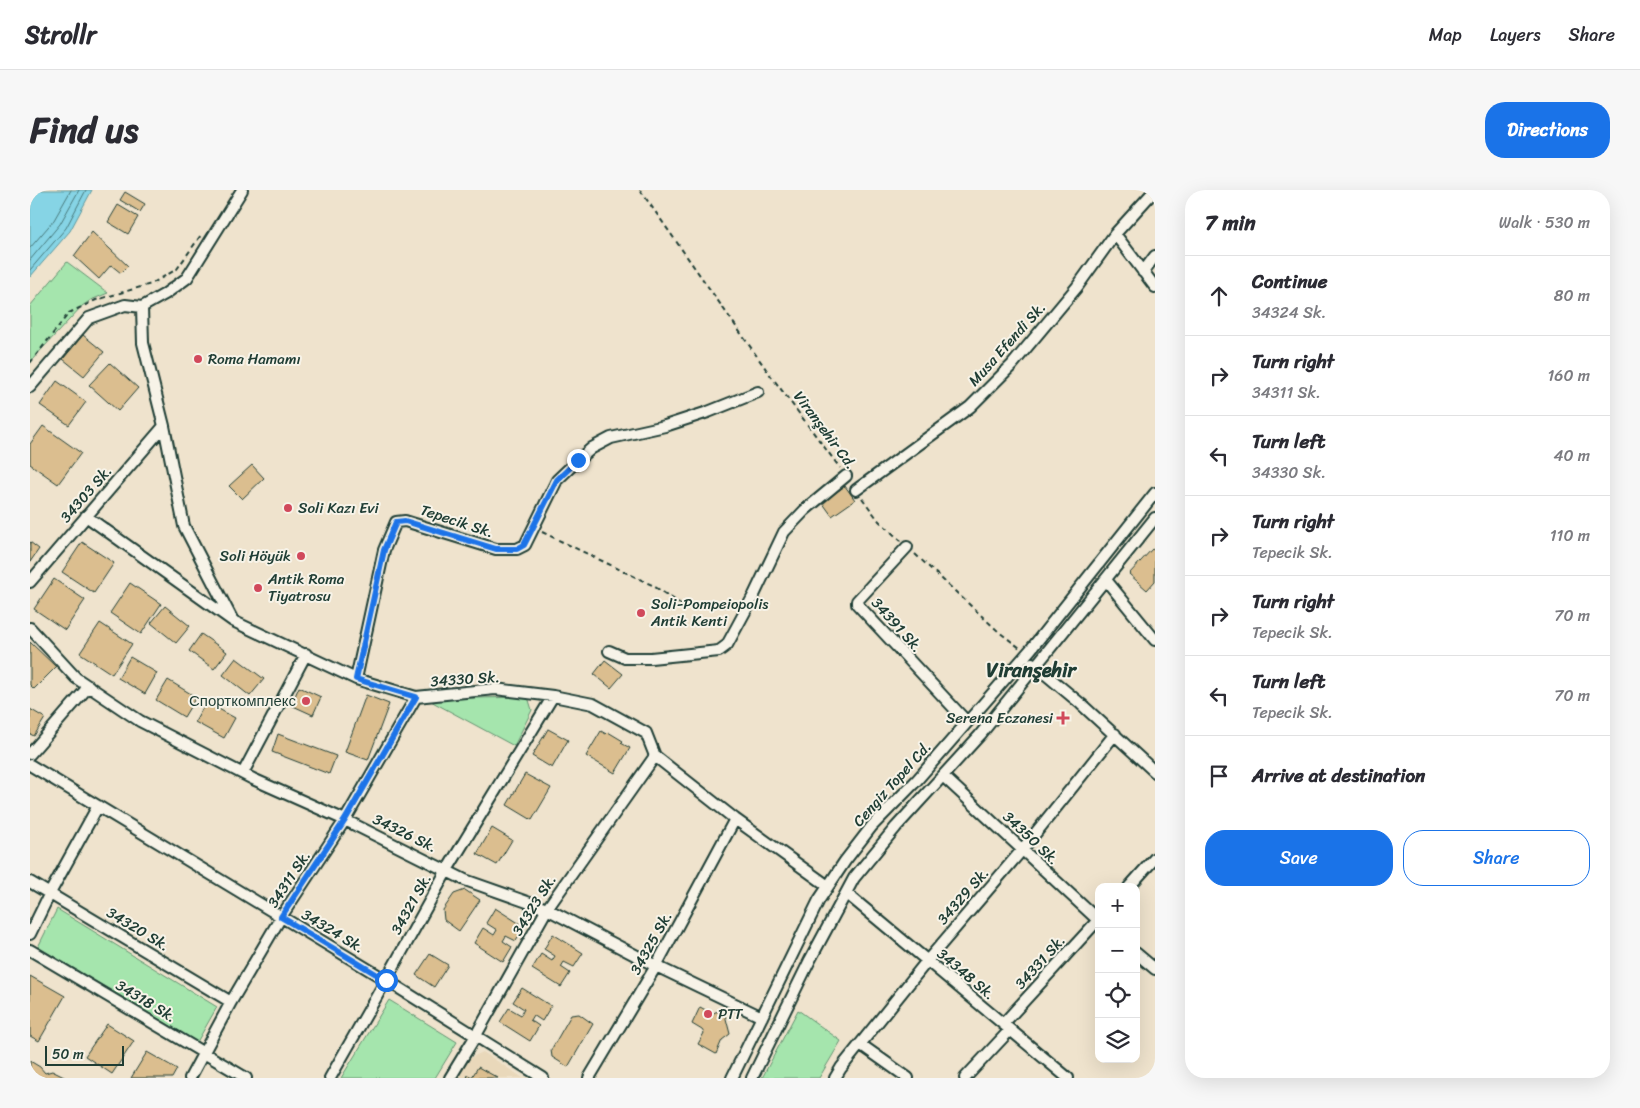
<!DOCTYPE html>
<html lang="en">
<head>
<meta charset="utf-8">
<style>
  :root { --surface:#fff; --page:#f7f7f7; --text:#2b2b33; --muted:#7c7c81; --line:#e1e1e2; --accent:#1a73e8 }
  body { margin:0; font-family:Sriracha,sans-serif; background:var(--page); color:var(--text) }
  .controls { position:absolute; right:15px; bottom:15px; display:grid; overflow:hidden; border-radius:10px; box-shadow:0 5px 20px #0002 }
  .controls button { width:45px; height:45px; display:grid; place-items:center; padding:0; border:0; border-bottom:1px solid var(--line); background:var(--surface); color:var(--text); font:25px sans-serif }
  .scale { position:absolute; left:15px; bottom:12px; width:79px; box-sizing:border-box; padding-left:5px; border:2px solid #1f3d34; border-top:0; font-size:14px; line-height:18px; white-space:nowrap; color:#1f3d34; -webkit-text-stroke:4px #f7f3e8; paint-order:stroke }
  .stop { position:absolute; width:15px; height:15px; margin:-11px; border:4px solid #1a73e8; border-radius:50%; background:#fff }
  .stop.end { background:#1a73e8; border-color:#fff; box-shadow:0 1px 5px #0008 }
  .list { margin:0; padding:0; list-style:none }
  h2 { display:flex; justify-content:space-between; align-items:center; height:65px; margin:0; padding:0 20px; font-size:21px }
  h2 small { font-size:16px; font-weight:400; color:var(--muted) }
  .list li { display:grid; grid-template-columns:32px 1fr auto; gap:15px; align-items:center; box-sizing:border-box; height:80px; padding:0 20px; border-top:1px solid var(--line) }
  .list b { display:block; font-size:19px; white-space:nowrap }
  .list p { margin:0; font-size:16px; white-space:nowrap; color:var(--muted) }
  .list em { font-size:16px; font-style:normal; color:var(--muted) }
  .actions { display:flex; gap:10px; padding:15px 20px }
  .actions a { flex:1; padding:11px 0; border:1px solid var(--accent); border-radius:20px; text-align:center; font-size:18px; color:var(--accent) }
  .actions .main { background:var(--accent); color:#fff }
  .icon { flex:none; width:28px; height:28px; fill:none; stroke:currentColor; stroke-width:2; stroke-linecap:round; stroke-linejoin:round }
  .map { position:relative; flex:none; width:1125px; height:888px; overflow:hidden; border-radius:20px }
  header { display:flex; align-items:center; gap:30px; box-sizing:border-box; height:70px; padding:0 25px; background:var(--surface); border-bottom:1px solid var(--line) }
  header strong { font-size:24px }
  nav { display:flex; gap:28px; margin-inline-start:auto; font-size:18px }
  .intro { display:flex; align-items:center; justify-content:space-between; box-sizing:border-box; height:120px; padding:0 30px }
  h1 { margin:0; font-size:35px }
  .button { padding:12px 22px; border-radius:20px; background:var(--accent); color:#fff; font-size:18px; font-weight:700 }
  main { display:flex; gap:30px; padding:0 30px }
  aside { flex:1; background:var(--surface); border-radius:20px; box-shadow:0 5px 20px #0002 }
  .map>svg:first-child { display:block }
  .built { fill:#e9d8ba }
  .green { fill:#a5e5ad; stroke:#629170 }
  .water { fill:#86d4e5; stroke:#5d989e }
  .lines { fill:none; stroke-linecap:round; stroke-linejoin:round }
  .shore { stroke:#48797b; stroke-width:1 }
  .building { fill:#dbbe8f; stroke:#1f3d34 }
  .minor-casing { stroke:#1f3d34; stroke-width:14 }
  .path { stroke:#1f3d34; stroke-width:2; stroke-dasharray:5 4; stroke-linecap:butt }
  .minor { stroke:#f7f3e8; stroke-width:10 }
  .route { stroke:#1a73e8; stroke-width:6 }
  .poi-dot { fill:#d1495b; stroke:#f7f3e8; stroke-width:2 }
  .labels { text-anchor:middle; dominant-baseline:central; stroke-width:4; stroke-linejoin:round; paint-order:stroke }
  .street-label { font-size:15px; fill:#1f3d34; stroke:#f7f3e8 }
  .poi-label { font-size:15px; fill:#1f3d34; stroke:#f7f3e8; text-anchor:start }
  .district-label { font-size:20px; font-weight:bold; fill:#1f3d34; stroke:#f7f3e8 }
</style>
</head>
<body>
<header>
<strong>Strollr</strong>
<nav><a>Map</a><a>Layers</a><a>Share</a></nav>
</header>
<div class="intro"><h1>Find us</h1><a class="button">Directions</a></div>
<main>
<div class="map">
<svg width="1125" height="888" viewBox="0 0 1125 888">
  <rect width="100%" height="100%" fill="#efe3cd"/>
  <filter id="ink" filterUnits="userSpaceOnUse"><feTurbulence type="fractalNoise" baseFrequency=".02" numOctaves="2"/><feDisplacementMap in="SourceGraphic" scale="10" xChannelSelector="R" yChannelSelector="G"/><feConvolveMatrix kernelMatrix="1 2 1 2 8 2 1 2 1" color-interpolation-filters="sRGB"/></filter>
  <g filter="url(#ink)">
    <path class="built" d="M453,862L493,888H427L440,868Z"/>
    <path class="green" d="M37,72L78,103L61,110L52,116L0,172V116Z
      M498,507L502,520L484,556L397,509Z
      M27,719L187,817L167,852L8,757Z
      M359,810L427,852L405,888H311Z
      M768,820L811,851L789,888H732Z"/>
    <path class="water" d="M0,0H62L40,41L0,87Z"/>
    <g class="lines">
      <path class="shore" d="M0,58L24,30L41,0
        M0,70L30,34L49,0
        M0,80L36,38L56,0"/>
    </g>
    <path class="building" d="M95,2L115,14L110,22L90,10Z
      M88,15L108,27L98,44L78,32Z
      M62,42L98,76L91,83L81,75L69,89L44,66Z
      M53,145L74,162L54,186L33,169Z
      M80,173L108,198L88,221L59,195Z
      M27,191L56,212L39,235L10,215Z
      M13,236L51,263L28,294L0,274V254Z
      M222,275L234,288L212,309L199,296Z
      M815,296L825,310L802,326L792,312Z
      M0,352L9,359L0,372Z
      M52,352L84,373L64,403L32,382Z
      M1122,359L1125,361V391L1117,400L1099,384Z
      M24,389L55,410L35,440L4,419Z
      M100,393L131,414L111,444L80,423Z
      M135,416L160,436L146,453L121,433Z
      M70,433L102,454L82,484L50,463Z
      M171,444L197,462L184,479L159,461Z
      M0,452L26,477L4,499L0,495Z
      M100,467L127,483L115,504L88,488Z
      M206,468L234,489L220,506L193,485Z
      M575,470L593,484L581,498L564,484Z
      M138,490L166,507L154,527L126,510Z
      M269,497L291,507L283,525L261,515Z
      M336,505L359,514L338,570L315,562Z
      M176,512L205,528L194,548L165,532Z
      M0,519L15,528L4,546L0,544Z
      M518,539L538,550L522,578L502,566Z
      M571,541L576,544L578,542L593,551L591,553L600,558L585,583L556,566Z
      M248,544L306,566L299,584L242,562Z
      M495,584L521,598L502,630L477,615Z
      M462,638L482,650L467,675L447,664Z
      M435,700L450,710L429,741L414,730L413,720L424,704Z
      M465,718L495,737L486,751L476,746L473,751L482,757L473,772L444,753L453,738L464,745L467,740L456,733Z
      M523,744L553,763L544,777L534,772L531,777L540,783L531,797L502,779L511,764L522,771L525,766L514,759Z
      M400,764L418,775L404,797L386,785Z
      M0,786L35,806L9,851L0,846Z
      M492,798L521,816L512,831L503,825L500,830L509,836L500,851L470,832L479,818L491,825L494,819L483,812Z
      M670,817L683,824L685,822L694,821L700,844L692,850L686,864L668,854L674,843L672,840L662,834Z
      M549,824L563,834L538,877L522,867L521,860L541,825Z
      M77,834L104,851L82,884L55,866Z
      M117,862L147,879L142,888H101Z
      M0,871L10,877L15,883L22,881L36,888H0Z
      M448,877L468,888H437L438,885L442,887Z"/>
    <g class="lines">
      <g class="minor-casing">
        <path id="minor" d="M1085,44L1125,97
          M1113,82L1125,66
          M112,117L113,153L134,236L154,336L202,429
          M0,197L59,128L95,115L112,117L135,104L157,88L212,0
          M826,300L940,217L982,175L1047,97L1085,44L1125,0
          M56,326L203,431L326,489L386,507L465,499L523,506L563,514L616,543L625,566L705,629L798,696
          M877,357L827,411V414L937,532
          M1076,390L1125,450
          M0,392L134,236
          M0,438L46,488L110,531L223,589L315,630L435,690L517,719L626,776L732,827
          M579,461L595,468H621L689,461L697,455L724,405L754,342L775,320L816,286
          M1002,473L1051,514L1125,582
          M326,489L354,360L366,332L375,331L466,359H487L495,355L527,290L548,270L562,258L581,248L635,236L678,222L728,202
          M0,564L59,496
          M0,575L356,790L513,888
          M213,583L276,464
          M913,586L1069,731
          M0,692L201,812
          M1099,697L1125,668
          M816,703L1038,888
          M0,744L20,703L68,616
          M0,760L216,888
          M1106,763L1125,779
          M973,834L1069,729
          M830,854L878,888
          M160,888L201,812L251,727L315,630L386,507
          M300,888L356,790L417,680L523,506
          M420,888L445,847L517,719L625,566
          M559,888L626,776L705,629
          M702,888L789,710L815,671L842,636L887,590L1001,459L1125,303
          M722,888L780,770L824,688L866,637L950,545L1125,328
          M805,888L811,878L897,771L992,660L1085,544
          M935,888L980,840"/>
      </g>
      <path class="path" d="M610,0L738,182L810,278
        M0,173L39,123L66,110L121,94L147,79L171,45
        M832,308L849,331L871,351
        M512,342L622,395L655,417L706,416
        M885,364L969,442L990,458"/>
      <use href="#minor" class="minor"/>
    </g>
  </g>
  <g class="lines" filter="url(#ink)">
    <path class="route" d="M356,790L251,727L315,630L386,507L326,489L354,360L366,332L375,331L466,359H487L494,355L527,290L548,270"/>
  </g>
  <g class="poi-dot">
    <circle cx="168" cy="169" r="5"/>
    <circle cx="258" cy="318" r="5"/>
    <circle cx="271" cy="366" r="5"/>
    <circle cx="228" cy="398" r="5"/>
    <circle cx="611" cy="423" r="5"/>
    <circle cx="276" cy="511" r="5"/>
    <path d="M1030.5 520.5h5v5h5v5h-5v5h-5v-5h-5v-5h5z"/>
    <circle cx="678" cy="824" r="5"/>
  </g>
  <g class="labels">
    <g class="street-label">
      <text transform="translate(977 154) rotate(-48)">Musa Efendi Sk.</text>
      <text transform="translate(795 240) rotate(53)">Viranşehir Cd.</text>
      <text transform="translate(56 304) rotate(-49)">34303 Sk.</text>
      <text transform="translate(427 331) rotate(18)">Tepecik Sk.</text>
      <text transform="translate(867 435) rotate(48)">34391 Sk.</text>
      <text transform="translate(435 489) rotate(-4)">34330 Sk.</text>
      <text transform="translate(862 594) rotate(-48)">Cengiz Topel Cd.</text>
      <text transform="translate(375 643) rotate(26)">34326 Sk.</text>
      <text transform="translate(1001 648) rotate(43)">34350 Sk.</text>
      <text transform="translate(259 689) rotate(-57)">34311 Sk.</text>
      <text transform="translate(933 706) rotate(-49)">34329 Sk.</text>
      <text transform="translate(381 714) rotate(-61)">34321 Sk.</text>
      <text transform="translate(504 715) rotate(-58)">34323 Sk.</text>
      <text transform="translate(108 739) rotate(31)">34320 Sk.</text>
      <text transform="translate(303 741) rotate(31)">34324 Sk.</text>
      <text transform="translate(621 753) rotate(-61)">34325 Sk.</text>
      <text transform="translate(1010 772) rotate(-48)">34331 Sk.</text>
      <text transform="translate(936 784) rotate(40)">34348 Sk.</text>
      <text transform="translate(116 811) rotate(31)">34318 Sk.</text>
    </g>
    <g class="poi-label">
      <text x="178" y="169">Roma Hamamı</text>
      <text x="268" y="318">Soli Kazı Evi</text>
      <text x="261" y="366" text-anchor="end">Soli Höyük</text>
      <text x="238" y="389">Antik Roma<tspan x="238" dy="17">Tiyatrosu</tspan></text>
      <text x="621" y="414">Soli-Pompeiopolis<tspan x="621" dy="17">Antik Kenti</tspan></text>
      <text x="266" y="511" text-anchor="end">Спорткомплекс</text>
      <text x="1023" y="528" text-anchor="end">Serena Eczanesi</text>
      <text x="688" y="824">PTT</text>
    </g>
    <g class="district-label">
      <text x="1001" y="480">Viranşehir</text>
    </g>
  </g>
</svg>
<div class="controls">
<button>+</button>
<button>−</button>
<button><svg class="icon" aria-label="locate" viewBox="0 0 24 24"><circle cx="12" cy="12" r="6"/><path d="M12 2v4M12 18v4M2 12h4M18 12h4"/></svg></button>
<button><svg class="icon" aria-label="layers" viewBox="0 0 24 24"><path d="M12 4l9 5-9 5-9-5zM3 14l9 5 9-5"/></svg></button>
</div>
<div class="scale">50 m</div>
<div class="stop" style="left:356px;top:790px"></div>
<div class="stop end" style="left:548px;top:270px"></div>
</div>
<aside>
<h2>7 min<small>Walk · 530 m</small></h2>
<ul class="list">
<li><svg class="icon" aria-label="ahead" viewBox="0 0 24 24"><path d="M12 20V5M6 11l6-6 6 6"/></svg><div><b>Continue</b><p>34324 Sk.</p></div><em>80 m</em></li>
<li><svg class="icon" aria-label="right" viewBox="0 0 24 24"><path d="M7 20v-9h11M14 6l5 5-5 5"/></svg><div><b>Turn right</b><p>34311 Sk.</p></div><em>160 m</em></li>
<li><svg class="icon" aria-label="left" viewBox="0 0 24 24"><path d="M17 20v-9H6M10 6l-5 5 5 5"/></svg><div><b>Turn left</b><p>34330 Sk.</p></div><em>40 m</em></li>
<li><svg class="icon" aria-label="right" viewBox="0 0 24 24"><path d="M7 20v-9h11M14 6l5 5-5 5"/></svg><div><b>Turn right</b><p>Tepecik Sk.</p></div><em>110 m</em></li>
<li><svg class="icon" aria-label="right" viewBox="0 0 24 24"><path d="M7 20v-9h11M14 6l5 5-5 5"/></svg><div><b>Turn right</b><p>Tepecik Sk.</p></div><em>70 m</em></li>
<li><svg class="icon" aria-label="left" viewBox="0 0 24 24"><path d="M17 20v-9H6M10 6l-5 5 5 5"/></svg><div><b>Turn left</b><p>Tepecik Sk.</p></div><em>70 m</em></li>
<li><svg class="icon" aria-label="arrive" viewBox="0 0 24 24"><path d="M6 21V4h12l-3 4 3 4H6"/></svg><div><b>Arrive at destination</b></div></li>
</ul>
<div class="actions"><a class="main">Save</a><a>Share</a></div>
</aside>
</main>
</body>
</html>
